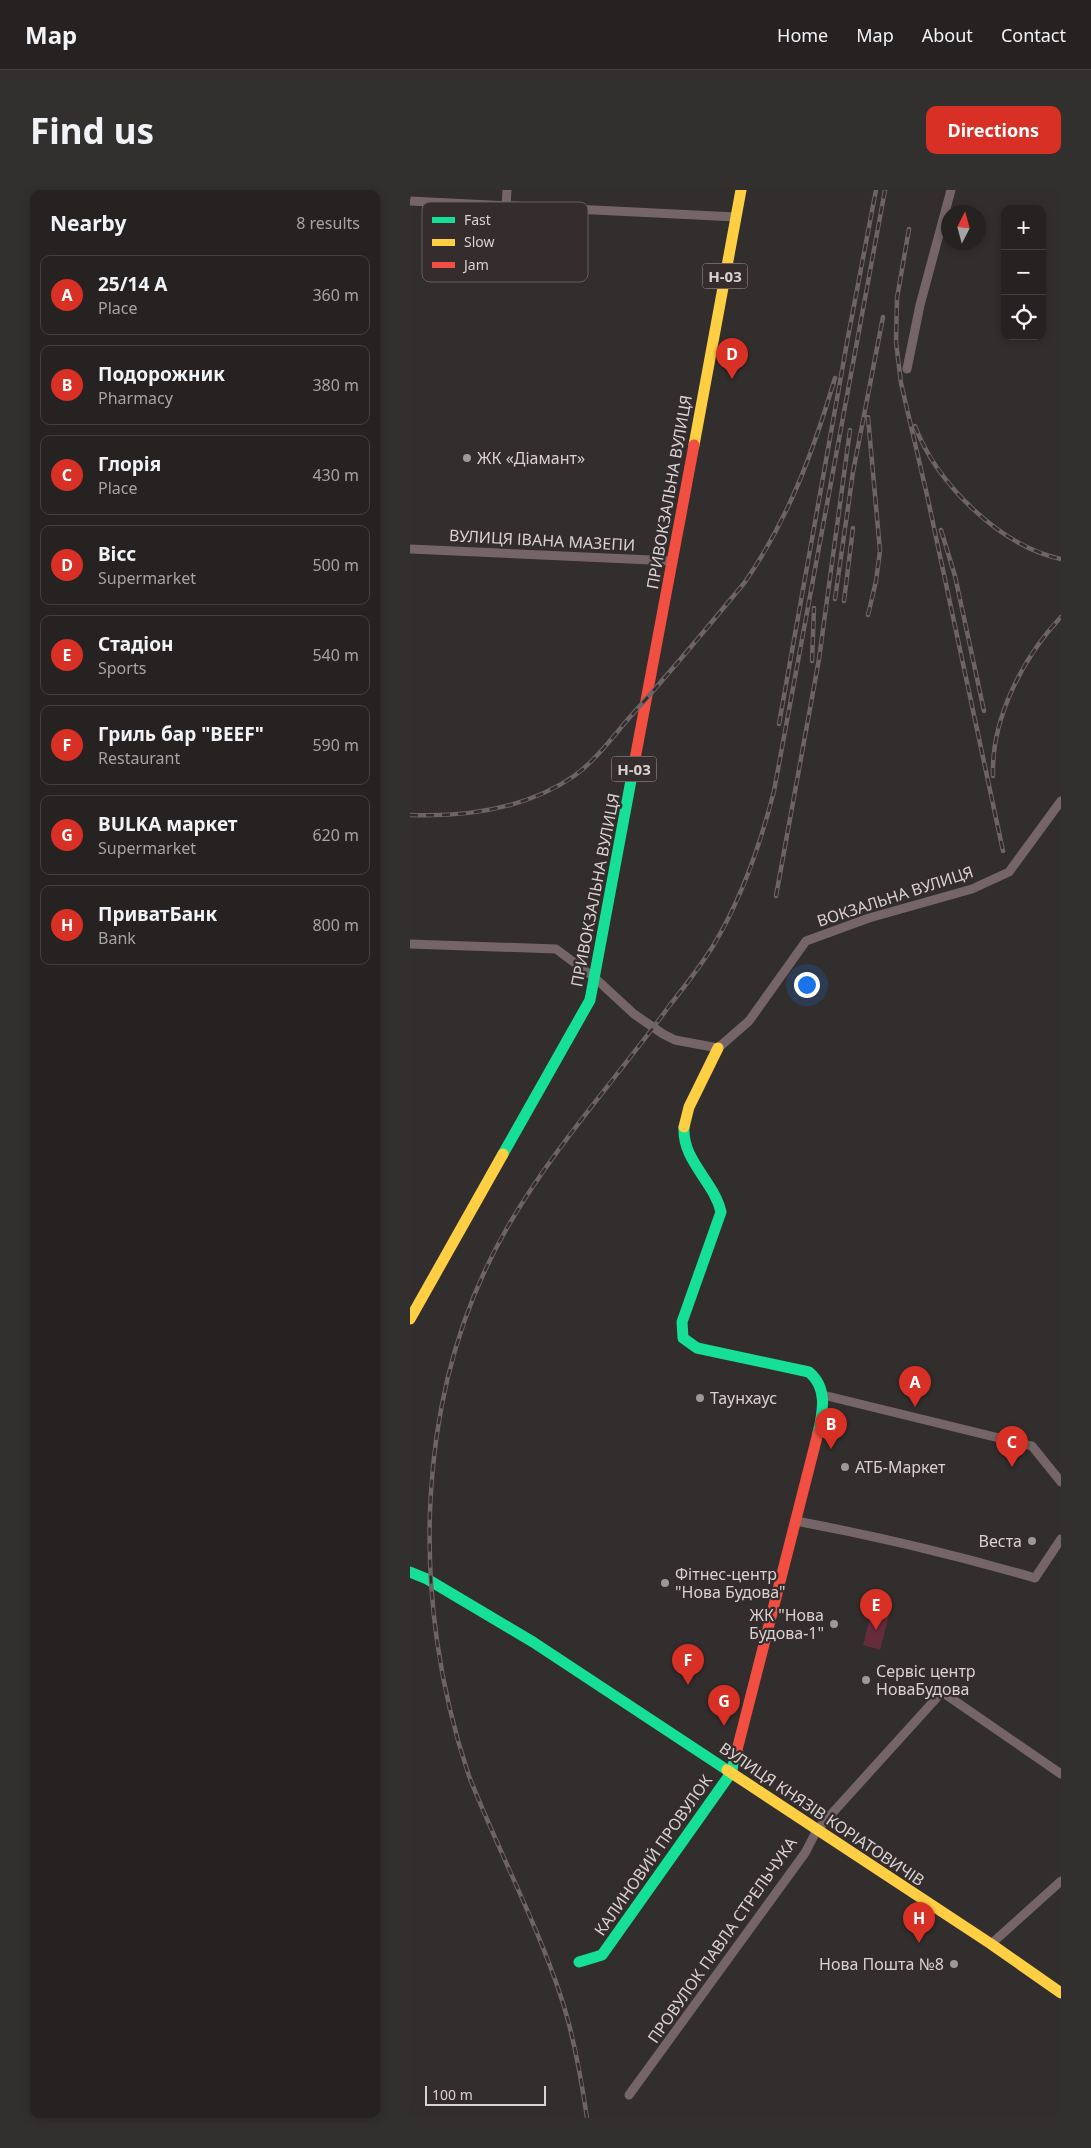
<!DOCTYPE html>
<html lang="en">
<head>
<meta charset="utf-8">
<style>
  :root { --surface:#262222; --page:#322f2f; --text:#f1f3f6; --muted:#a4a4a5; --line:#423f40; --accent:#d93025 }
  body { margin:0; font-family:"Noto Sans",sans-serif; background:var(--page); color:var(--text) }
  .controls { position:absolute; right:15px; top:15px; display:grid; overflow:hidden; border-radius:10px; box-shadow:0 2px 8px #0003 }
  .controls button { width:45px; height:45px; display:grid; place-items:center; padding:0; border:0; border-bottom:1px solid var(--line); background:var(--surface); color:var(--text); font:25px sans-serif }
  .compass { position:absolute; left:531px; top:15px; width:45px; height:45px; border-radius:50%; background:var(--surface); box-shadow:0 2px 8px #0003; rotate:6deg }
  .scale { position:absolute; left:15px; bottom:12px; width:121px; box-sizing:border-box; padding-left:5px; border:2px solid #d8d2d3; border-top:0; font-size:14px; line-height:18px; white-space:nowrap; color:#d8d2d3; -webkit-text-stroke:4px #342c2d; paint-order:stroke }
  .you { position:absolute; left:396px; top:794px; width:18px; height:18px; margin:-12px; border:4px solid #fff; border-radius:50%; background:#1a73e8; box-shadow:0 0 0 8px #1a73e833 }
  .badge { display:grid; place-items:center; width:32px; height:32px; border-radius:50%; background:var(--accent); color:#fff; font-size:16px; font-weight:700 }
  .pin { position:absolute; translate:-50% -41px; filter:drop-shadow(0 1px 2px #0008) }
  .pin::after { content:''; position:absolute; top:26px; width:18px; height:15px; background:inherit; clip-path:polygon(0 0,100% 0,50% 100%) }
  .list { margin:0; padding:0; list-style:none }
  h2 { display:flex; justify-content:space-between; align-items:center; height:65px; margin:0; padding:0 20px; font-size:21px }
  h2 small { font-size:16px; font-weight:400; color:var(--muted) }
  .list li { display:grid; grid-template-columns:32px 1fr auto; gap:15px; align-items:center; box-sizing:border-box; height:80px; margin:0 10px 10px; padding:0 10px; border:1px solid var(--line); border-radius:10px }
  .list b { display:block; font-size:19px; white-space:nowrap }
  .list p { margin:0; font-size:16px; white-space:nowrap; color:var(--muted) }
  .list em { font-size:16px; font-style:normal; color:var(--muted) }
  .icon { flex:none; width:28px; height:28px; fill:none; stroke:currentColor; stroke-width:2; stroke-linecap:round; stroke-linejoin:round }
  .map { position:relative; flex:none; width:651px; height:1928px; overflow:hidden; border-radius:10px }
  header { display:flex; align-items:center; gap:30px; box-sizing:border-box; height:70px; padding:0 25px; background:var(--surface); border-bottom:1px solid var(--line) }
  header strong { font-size:24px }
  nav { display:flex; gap:28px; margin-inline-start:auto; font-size:18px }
  .intro { display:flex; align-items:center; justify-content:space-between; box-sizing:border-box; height:120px; padding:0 30px }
  h1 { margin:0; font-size:35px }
  .button { padding:12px 22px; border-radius:10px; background:var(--accent); color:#fff; font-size:18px; font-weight:700 }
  main { display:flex; gap:30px; padding:0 30px }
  aside { flex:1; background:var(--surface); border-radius:10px; box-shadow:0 2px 8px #0003 }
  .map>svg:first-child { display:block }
  .green { fill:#662c3c }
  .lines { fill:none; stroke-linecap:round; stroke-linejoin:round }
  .street { stroke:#756569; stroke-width:9 }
  .fast { stroke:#16e098; stroke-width:11 }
  .slow { stroke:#ffcf43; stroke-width:11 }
  .jam { stroke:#f24e42; stroke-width:11 }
  .rail-casing { stroke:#6e6465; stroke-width:4.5 }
  .rail { stroke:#342c2d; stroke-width:2.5; stroke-dasharray:8; stroke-linecap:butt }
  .poi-dot { fill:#9e9999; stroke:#342c2d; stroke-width:2 }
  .labels { text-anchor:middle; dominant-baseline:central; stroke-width:4.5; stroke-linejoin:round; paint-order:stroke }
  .shield { fill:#342c2d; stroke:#a7a0a1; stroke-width:1 }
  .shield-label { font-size:15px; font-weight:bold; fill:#d8d2d3 }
  .poi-label { font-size:16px; fill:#d8d2d3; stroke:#342c2d; text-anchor:start }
  .street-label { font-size:16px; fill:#d8d2d3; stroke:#342c2d }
  .key { fill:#342c2d; stroke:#655e5f; stroke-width:1 }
  .key-label { font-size:14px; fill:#d8d2d3 }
</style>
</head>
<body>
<header>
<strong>Map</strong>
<nav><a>Home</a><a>Map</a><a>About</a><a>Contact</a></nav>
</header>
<div class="intro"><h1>Find us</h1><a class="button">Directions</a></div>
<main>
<aside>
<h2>Nearby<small>8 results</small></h2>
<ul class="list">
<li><span class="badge">A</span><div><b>25/14 А</b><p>Place</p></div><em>360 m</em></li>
<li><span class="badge">B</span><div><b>Подорожник</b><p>Pharmacy</p></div><em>380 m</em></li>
<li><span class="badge">C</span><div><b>Глорія</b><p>Place</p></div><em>430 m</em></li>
<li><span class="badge">D</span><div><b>Вісс</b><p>Supermarket</p></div><em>500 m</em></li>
<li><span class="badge">E</span><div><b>Стадіон</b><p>Sports</p></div><em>540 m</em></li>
<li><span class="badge">F</span><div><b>Гриль бар &quot;BEEF&quot;</b><p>Restaurant</p></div><em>590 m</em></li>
<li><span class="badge">G</span><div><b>BULKA маркет</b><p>Supermarket</p></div><em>620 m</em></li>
<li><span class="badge">H</span><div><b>ПриватБанк</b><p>Bank</p></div><em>800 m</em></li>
</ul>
</aside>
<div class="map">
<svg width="651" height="1928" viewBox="0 0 651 1928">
  <rect width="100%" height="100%" fill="#322e2e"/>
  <path class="green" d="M462,1420L479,1425L470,1460L453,1455Z"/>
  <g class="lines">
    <path class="street" d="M0,11L326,27
      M96,16L97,0
      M497,179L510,115L541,0
      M0,359L263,371
      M0,754L146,759L185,788L224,824L253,844L265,850L308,858L339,831L396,751L459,728L562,699L599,682L651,611
      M413,1205L622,1256L651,1292
      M386,1331C467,1346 546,1365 625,1388L651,1349
      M581,1754L651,1691
      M219,1905L395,1663L407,1640L532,1502L651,1584"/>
    <path class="fast" d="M274,937C272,971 304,991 311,1022L272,1132L273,1148L287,1158L399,1182C418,1198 413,1221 408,1243
      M93,964L180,810L225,569
      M0,1382L17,1389L123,1452L317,1580
      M169,1772L192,1765L321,1583L327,1560"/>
    <path class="slow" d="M284,255L331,0
      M274,937L279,917L308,858
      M0,1129L93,964
      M317,1580L581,1754L651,1803"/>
    <path class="jam" d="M225,569L284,255
      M327,1560L408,1243"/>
    <g class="rail-casing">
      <path id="rail" d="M499,39L487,108L486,152L491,193L517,305L593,661
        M505,236C527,294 590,356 651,369
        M531,340L545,386L574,521
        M425,409L443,282L473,127
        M434,411L443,338
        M458,425L466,391L470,361L458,227
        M402,471L404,418
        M369,534L438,147L466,0
        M583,586C581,529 613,467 651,427
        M0,625C56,627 116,619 164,586C185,571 202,548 219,528C259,484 297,438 335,392C379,328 403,262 425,188
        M366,706L409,469L440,240
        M177,1928C171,1887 164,1846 151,1807C126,1731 88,1660 59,1586C0,1411 3,1201 97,1038C143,958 206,889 260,815C275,796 290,777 303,756C332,708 350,656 364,601L475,0"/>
    </g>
    <use href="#rail" class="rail"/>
  </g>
  <g class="poi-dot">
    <circle cx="57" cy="268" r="5"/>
    <circle cx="290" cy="1208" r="5"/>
    <circle cx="435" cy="1277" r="5"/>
    <circle cx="622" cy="1351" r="5"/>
    <circle cx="255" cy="1393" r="5"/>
    <circle cx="424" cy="1434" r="5"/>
    <circle cx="456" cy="1490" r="5"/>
    <circle cx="544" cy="1774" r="5"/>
  </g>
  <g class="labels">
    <g class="shield">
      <rect x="292.5" y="73.5" width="45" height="25" rx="4"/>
      <rect x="201.5" y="566.5" width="45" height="25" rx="4"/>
    </g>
    <g class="shield-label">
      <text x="315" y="86">Н-03</text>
      <text x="224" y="579">Н-03</text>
    </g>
    <g class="poi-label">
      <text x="67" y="268">ЖК «Діамант»</text>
      <text x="300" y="1208">Таунхаус</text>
      <text x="445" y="1277">АТБ-Маркет</text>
      <text x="612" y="1351" text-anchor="end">Веста</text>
      <text x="265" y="1384">Фітнес-центр<tspan x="265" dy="18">"Нова Будова"</tspan></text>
      <text x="414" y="1425" text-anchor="end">ЖК "Нова<tspan x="414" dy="18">Будова-1"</tspan></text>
      <text x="466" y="1481">Сервіс центр<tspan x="466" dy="18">НоваБудова</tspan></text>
      <text x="534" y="1774" text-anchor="end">Нова Пошта №8</text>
    </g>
    <g class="street-label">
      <text transform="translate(259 302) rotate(-80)">ПРИВОКЗАЛЬНА ВУЛИЦЯ</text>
      <text transform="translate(132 350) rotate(3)">ВУЛИЦЯ ІВАНА МАЗЕПИ</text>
      <text transform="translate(185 700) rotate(-79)">ПРИВОКЗАЛЬНА ВУЛИЦЯ</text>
      <text transform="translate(485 706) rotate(-18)">ВОКЗАЛЬНА ВУЛИЦЯ</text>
      <text transform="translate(412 1624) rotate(34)">ВУЛИЦЯ КНЯЗІВ КОРІАТОВИЧІВ</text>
      <text transform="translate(243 1665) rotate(-55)">КАЛИНОВИЙ ПРОВУЛОК</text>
      <text transform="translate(312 1750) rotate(-55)">ПРОВУЛОК ПАВЛА СТРЕЛЬЧУКА</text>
    </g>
  </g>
  <rect x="12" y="12" width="166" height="80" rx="8" class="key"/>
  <rect x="22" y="27" width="23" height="6" fill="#16e098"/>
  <rect x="22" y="49" width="23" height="7" fill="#ffcf43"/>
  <rect x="22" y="72" width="23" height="6" fill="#f24e42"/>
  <g class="key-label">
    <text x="54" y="35">Fast</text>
    <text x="54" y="57">Slow</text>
    <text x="54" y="80">Jam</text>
  </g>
</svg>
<div class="controls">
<button>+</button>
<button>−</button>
<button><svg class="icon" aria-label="locate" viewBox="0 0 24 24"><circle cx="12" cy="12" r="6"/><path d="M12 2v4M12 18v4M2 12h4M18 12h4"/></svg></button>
</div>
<svg class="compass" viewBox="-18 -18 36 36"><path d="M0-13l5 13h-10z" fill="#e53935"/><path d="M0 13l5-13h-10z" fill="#a4a4a5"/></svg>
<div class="scale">100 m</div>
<div class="you"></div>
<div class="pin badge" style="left:505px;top:1217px">A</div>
<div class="pin badge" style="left:421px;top:1259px">B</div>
<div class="pin badge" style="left:602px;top:1277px">C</div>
<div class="pin badge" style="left:322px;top:189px">D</div>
<div class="pin badge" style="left:466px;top:1440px">E</div>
<div class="pin badge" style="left:278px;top:1495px">F</div>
<div class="pin badge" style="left:314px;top:1536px">G</div>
<div class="pin badge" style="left:509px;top:1753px">H</div>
</div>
</main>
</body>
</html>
